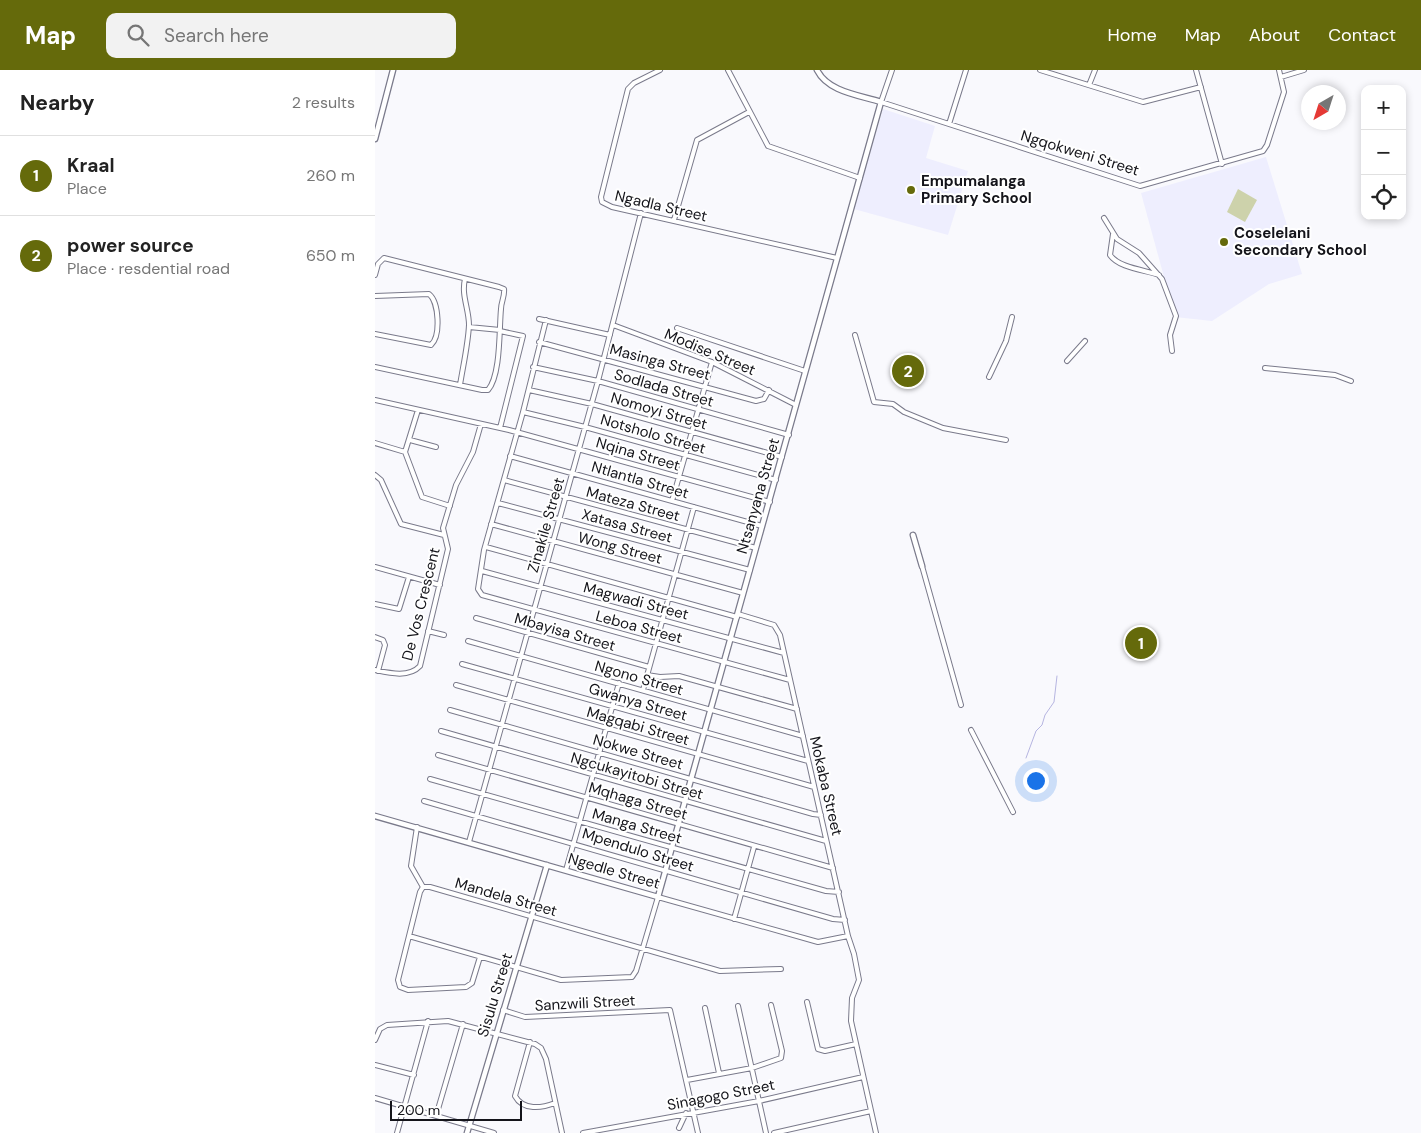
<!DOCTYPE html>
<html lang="en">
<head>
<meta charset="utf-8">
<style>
  :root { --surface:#fff; --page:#f2f2f2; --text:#222; --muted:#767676; --line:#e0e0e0; --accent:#656a0b }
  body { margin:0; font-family:"DM Sans",sans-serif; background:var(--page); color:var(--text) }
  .controls { position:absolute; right:15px; top:15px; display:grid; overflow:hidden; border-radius:10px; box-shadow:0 2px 8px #0003 }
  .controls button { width:45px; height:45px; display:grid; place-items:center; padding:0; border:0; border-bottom:1px solid var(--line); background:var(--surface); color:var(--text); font:25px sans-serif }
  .compass { position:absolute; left:926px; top:15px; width:45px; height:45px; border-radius:50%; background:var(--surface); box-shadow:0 2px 8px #0003; rotate:219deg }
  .scale { position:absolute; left:15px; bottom:12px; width:132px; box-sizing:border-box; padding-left:5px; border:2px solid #14141a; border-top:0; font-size:14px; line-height:18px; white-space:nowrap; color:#14141a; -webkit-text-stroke:4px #fff; paint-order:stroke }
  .you { position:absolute; left:660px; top:710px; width:18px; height:18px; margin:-12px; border:4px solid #fff; border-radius:50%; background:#1a73e8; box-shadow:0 0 0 8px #1a73e833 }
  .badge { display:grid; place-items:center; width:32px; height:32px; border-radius:50%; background:var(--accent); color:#fff; font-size:16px; font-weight:700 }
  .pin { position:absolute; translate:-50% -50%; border:2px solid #fff; box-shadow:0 1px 5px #0006 }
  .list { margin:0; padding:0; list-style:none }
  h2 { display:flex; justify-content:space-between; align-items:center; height:65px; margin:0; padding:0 20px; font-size:21px }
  h2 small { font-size:16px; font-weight:400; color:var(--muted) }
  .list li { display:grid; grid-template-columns:32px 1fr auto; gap:15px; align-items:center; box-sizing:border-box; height:80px; padding:0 20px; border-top:1px solid var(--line) }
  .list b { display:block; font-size:19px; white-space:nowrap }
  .list p { margin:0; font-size:16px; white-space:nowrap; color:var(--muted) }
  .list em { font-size:16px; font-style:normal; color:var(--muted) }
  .icon { flex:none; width:28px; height:28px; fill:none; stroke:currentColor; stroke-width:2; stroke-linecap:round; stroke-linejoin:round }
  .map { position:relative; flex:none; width:1046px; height:1063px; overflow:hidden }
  header { display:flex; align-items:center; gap:30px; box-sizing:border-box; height:70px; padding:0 25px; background:var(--accent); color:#fff }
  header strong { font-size:24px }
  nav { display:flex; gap:28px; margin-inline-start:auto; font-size:18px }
  .search { width:350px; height:45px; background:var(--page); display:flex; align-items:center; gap:12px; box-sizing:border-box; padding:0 18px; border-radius:10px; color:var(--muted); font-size:19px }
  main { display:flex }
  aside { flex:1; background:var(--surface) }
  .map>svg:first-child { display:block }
  .built { fill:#eeeefe }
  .green { fill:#cdd2ab }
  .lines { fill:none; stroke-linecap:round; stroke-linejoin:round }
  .stream { stroke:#b6b5e1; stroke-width:1 }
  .minor-casing { stroke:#7a7a8b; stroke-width:6 }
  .tertiary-casing { stroke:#7a7a8b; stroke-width:7 }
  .minor { stroke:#fff; stroke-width:4 }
  .tertiary { stroke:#fff; stroke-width:4.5 }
  .poi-dot { fill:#656a0b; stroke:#fff; stroke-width:2 }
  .labels { text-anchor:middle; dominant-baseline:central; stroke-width:4; stroke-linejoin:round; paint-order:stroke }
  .street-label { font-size:15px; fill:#14141a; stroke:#fff }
  .poi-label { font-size:15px; font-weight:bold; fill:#14141a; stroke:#fff; text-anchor:start }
</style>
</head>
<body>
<header>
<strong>Map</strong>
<div class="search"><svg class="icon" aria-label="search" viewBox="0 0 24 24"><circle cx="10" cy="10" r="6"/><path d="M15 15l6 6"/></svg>Search here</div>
<nav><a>Home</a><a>Map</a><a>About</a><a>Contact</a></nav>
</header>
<main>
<aside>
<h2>Nearby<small>2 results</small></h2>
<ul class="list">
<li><span class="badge">1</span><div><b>Kraal</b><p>Place</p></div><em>260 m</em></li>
<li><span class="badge">2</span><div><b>power source</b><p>Place · resdential road</p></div><em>650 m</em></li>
</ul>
</aside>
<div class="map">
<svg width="1046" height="1063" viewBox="0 0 1046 1063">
  <rect width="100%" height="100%" fill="#f9f9fd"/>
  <path class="built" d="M508,39L560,56L551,88L593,101L573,165L479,139Z
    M891,87L927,204L894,214L837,251L800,247L766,123Z"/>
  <path class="green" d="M863,119L882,130L870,152L852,142Z"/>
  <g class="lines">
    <path class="stream" d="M651,688L661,661L667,655L670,645L679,632L682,606"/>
    <g class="minor-casing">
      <path id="minor" d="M285,0L259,13L253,19L226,127L227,132L237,137L462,188
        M353,0L393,76L485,108
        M517,0L506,32L765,116L888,81L892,75L909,22L904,0
        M665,0L768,32L826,17
        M821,0L847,94
        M906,7L929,0
        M714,15L720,0
        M574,54L591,0
        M729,148L742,169L764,183L787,209L801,246L795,265L797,281
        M299,150L322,70L374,42
        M738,164L735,185C744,198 770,200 784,205
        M0,205L3,194L9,188L124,217L129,219C130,226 126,232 126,239C124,259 126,305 113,320H107L0,297
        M0,226L54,224C64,232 66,266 56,275L0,264
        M164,249L235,265
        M171,250L148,342L109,480L103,519L107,525L415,610
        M238,255L337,292L421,335
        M94,257L125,260
        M302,258L430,301
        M125,261L148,266L125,358
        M480,265L499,332L518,334L529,342L568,358L631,370
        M164,272L381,331L389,329L394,320
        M692,291L710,271
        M158,297L223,311L414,365
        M890,298L960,305L976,311
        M614,307L631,271L637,247
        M85,315C88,296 93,275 94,255C94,239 86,225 90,209
        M154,320L217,334L407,387
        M0,330L134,360L395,432
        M148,342L210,357L401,410
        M35,370L61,377
        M0,373L30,382
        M30,382L47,427L75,436
        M30,382L43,340
        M135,386L387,456
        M0,405L6,410L26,454L69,465
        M129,410L381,478
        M297,431L337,292
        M123,433L375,500
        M116,454L368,523
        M111,477L362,547
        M547,496L586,635
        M0,497L65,515
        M107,501L409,583
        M0,534L24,539L34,507
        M363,544L399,555L405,565L473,866L479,884L484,910L477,928L476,951L501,1063
        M101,548L274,597
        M53,561L69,565
        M0,567L8,570L10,575L3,601
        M93,571L428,666
        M87,594L433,691
        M0,600C14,603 34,608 45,596L73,479L68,458L81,415L98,382L106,354
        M272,605L285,607L304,606L422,639
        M81,615L439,717
        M268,620L319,437
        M75,640L438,744L446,745
        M596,660L638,742
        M66,661L451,771
        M63,685L458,798
        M55,709L451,821L464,822
        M49,731L458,849L470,850
        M42,757L36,796L48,817
        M94,772L223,311L266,143
        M191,800L244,613
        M359,849L379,777
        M34,866L186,910L257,907L261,901L283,827L443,872L473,866
        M105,887L97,913L91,917L33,920L25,917L23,910L45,822L48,817H55L345,901L406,899
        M432,932L443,979L450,981L481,974
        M363,936L391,1063
        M330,938L344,1003
        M128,940L150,947L295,940L323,1063
        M0,970L5,959L12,955L73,951L160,974L166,978L171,989L187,1063
        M155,972L140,1026C148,1041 167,1038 180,1033
        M0,995L39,1005
        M312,1010L377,998L406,988L407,981L396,935
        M0,1028L119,1063
        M61,1046L88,954
        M304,1058L311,1043
        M22,1063L53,951
        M208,1063L384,1031L488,1007
        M399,1063L496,1041"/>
    </g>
    <g class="tertiary-casing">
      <path id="tertiary" d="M0,69L18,0
        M538,465L547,496
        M0,746L283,827L506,32C484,25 453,22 442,0
        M92,1063L172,795"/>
    </g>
    <use href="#minor" class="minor"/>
    <use href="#tertiary" class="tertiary"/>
  </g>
  <g class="poi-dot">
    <circle cx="536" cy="120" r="5"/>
    <circle cx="849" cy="172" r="5"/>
  </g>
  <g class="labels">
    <g class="street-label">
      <text transform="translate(705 83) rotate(17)">Ngqokweni Street</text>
      <text transform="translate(286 136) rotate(13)">Ngadla Street</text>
      <text transform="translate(335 282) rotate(23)">Modise Street</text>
      <text transform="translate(285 292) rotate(15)">Masinga Street</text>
      <text transform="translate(289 318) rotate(16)">Sodlada Street</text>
      <text transform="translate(284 341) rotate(16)">Nomoyi Street</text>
      <text transform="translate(278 364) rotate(16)">Notsholo Street</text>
      <text transform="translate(263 384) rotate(16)">Nqina Street</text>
      <text transform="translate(265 410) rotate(16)">Ntlantla Street</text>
      <text transform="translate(383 426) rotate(-74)">Ntsanyana Street</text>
      <text transform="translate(258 434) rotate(15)">Mateza Street</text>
      <text transform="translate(171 455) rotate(-74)">Zinakile Street</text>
      <text transform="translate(252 456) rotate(15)">Xatasa Street</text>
      <text transform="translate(245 478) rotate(15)">Wong Street</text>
      <text transform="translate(261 531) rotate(15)">Magwadi Street</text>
      <text transform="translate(46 534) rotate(-76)">De Vos Crescent</text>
      <text transform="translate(264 557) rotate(15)">Leboa Street</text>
      <text transform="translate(190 562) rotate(16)">Mbayisa Street</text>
      <text transform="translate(264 608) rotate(16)">Ngono Street</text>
      <text transform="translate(263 632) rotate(16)">Gwanya Street</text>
      <text transform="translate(263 656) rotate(16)">Magqabi Street</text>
      <text transform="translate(263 682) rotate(16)">Nokwe Street</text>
      <text transform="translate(262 706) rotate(16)">Ngcukayitobi Street</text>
      <text transform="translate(451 716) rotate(77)">Mokaba Street</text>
      <text transform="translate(263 731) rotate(16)">Mqhaga Street</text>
      <text transform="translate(262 756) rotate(16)">Manga Street</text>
      <text transform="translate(263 780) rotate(17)">Mpendulo Street</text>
      <text transform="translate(239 801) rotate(16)">Ngedle Street</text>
      <text transform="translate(131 827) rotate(16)">Mandela Street</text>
      <text transform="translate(120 925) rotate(-73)">Sisulu Street</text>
      <text transform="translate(210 933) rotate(-3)">Sanzwili Street</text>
      <text transform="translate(346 1025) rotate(-11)">Sinagogo Street</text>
    </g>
    <g class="poi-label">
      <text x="546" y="111">Empumalanga<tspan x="546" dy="17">Primary School</tspan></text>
      <text x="859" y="163">Coselelani<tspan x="859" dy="17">Secondary School</tspan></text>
    </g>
  </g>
</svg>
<div class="controls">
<button>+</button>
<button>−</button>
<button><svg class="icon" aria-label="locate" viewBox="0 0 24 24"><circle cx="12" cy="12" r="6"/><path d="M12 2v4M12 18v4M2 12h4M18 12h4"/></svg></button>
</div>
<svg class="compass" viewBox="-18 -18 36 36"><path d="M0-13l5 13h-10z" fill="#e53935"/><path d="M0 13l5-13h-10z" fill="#767676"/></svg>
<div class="scale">200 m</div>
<div class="you"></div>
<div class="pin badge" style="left:766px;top:573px">1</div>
<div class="pin badge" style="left:533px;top:301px">2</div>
</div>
</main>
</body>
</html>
